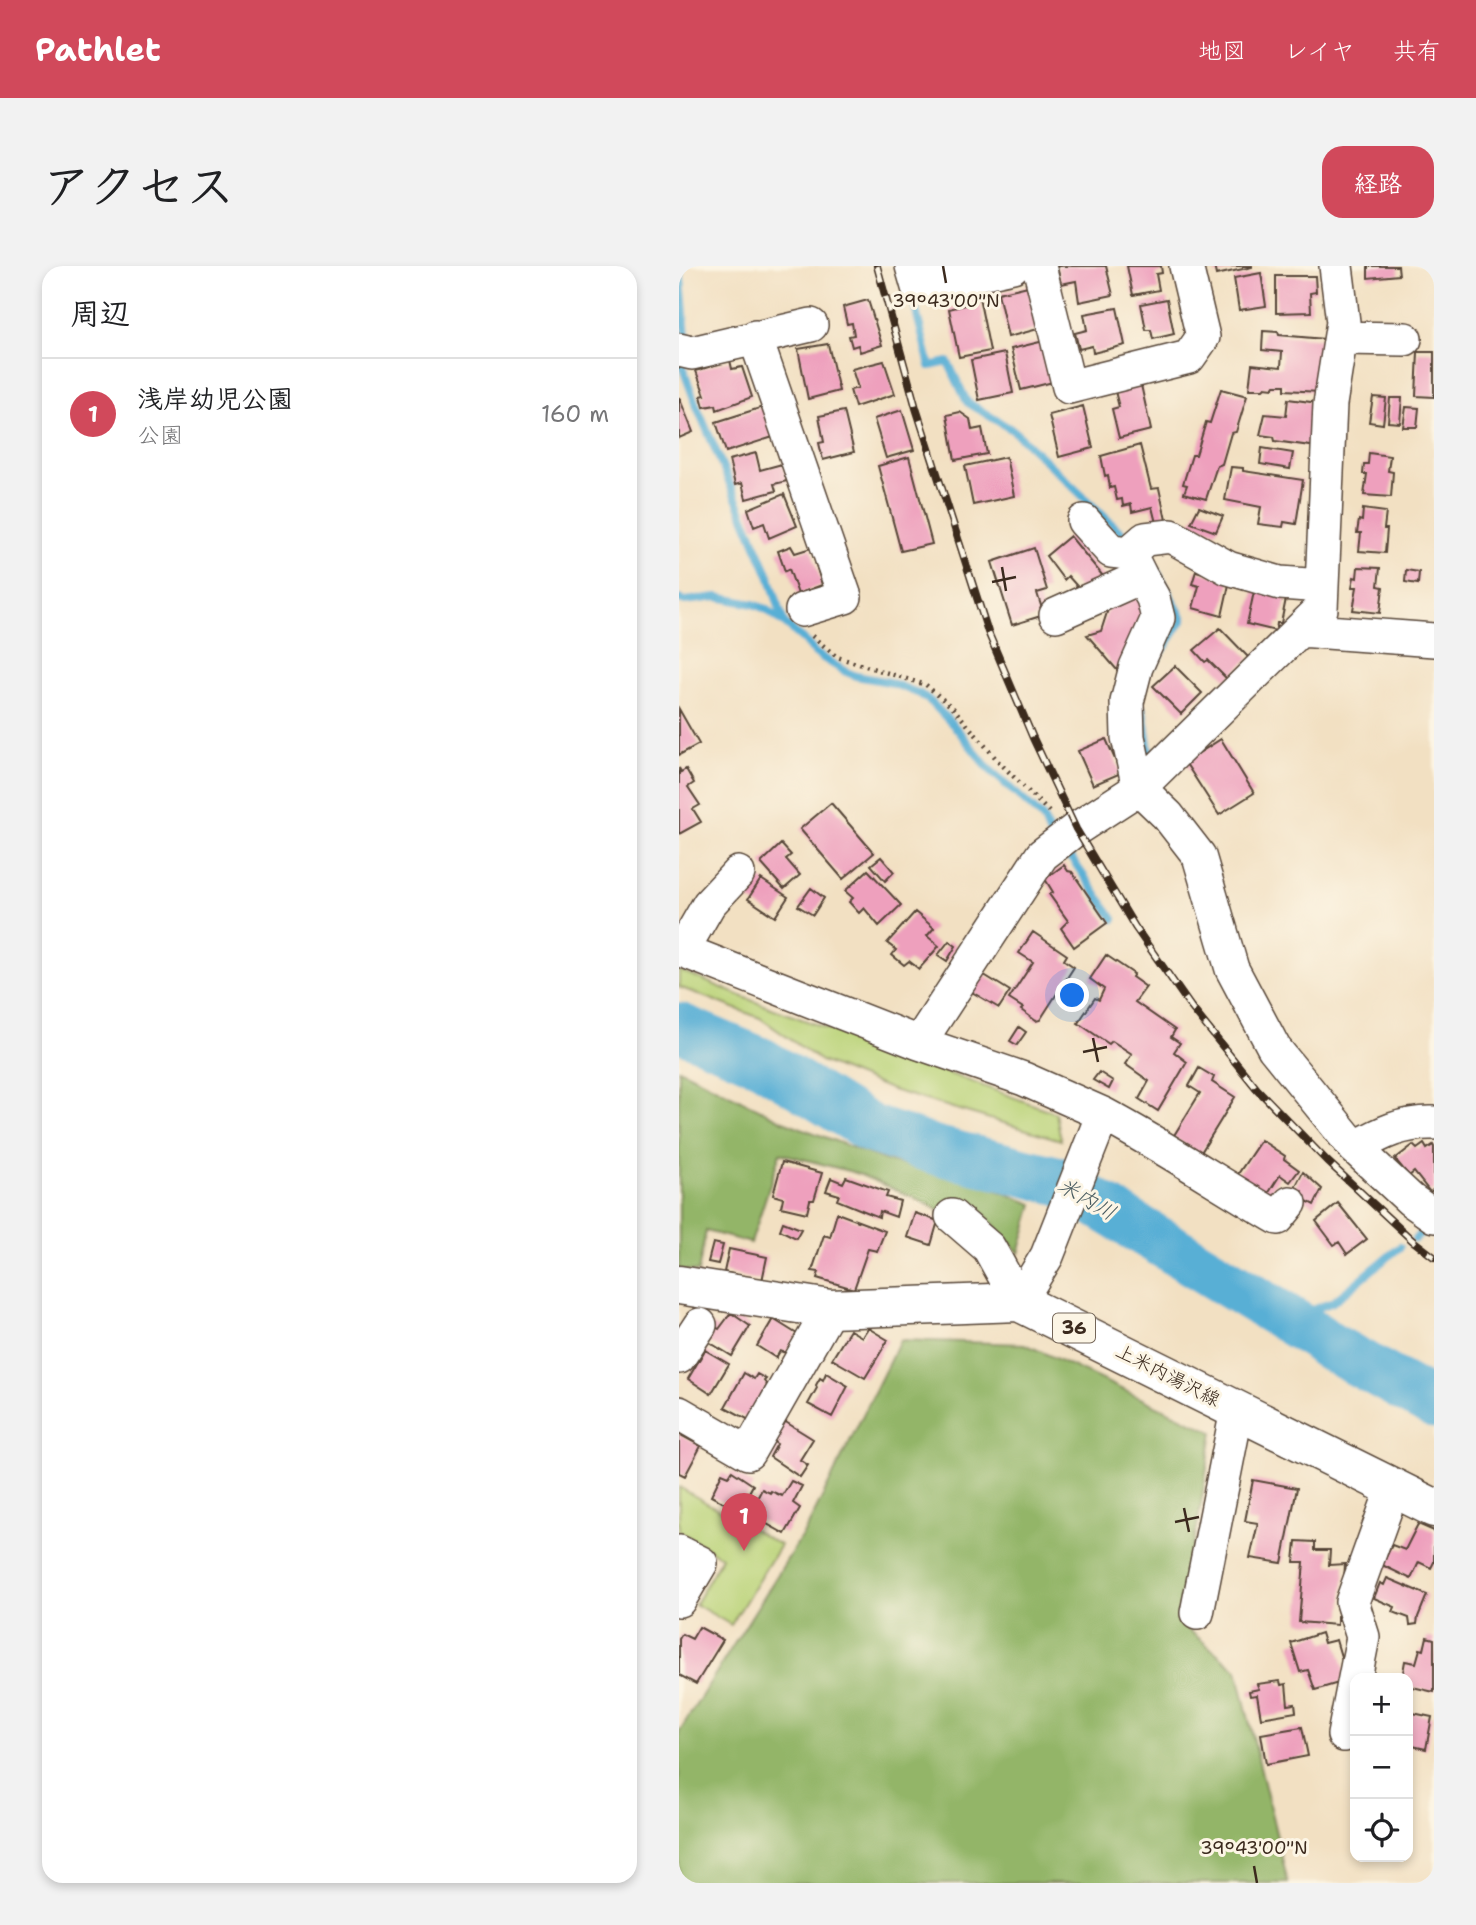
<!DOCTYPE html>
<html lang="ja">
<head>
<meta charset="utf-8">
<style>
  :root { --surface:#fff; --page:#f2f2f2; --text:#202124; --muted:#757577; --line:#e0e0e0; --accent:#d1495b }
  body { margin:0; font-family:"Shantell Sans","Klee One",sans-serif; background:var(--page); color:var(--text) }
  .controls { position:absolute; right:21px; bottom:21px; display:grid; overflow:hidden; border-radius:14px; box-shadow:0 4px 10px #0003 }
  .controls button { width:63px; height:63px; display:grid; place-items:center; padding:0; border:0; border-bottom:2px solid var(--line); background:var(--surface); color:var(--text); font:35px sans-serif }
  .you { position:absolute; left:394px; top:730px; width:24px; height:24px; margin:-18px; border:5px solid #fff; border-radius:50%; background:#1a73e8; box-shadow:0 0 0 10px #1a73e833 }
  .badge { display:grid; place-items:center; width:46px; height:46px; border-radius:50%; background:var(--accent); color:#fff; font-size:23px; font-weight:700 }
  .pin { position:absolute; translate:-50% -58px; filter:drop-shadow(0 2px 4px #0008) }
  .pin::after { content:''; position:absolute; top:37px; width:24px; height:21px; background:inherit; clip-path:polygon(0 0,100% 0,50% 100%) }
  .list { margin:0; padding:0; list-style:none }
  h2 { display:flex; justify-content:space-between; align-items:center; height:91px; margin:0; padding:0 28px; font-size:30px }
  h2 small { font-size:23px; font-weight:400; color:var(--muted) }
  .list li { display:grid; grid-template-columns:46px 1fr auto; gap:21px; align-items:center; box-sizing:border-box; height:112px; padding:0 28px; border-top:2px solid var(--line) }
  .list b { display:block; font-size:26px; white-space:nowrap }
  .list p { margin:0; font-size:23px; white-space:nowrap; color:var(--muted) }
  .list em { font-size:23px; font-style:normal; color:var(--muted) }
  .icon { flex:none; width:38px; height:38px; fill:none; stroke:currentColor; stroke-width:2; stroke-linecap:round; stroke-linejoin:round }
  .map { position:relative; flex:none; width:755px; height:1617px; overflow:hidden; border-radius:21px }
  header { display:flex; align-items:center; gap:42px; box-sizing:border-box; height:98px; padding:0 35px; background:var(--accent); color:#fff }
  header strong { font-size:33px }
  nav { display:flex; gap:38px; margin-inline-start:auto; font-size:24px }
  .intro { display:flex; align-items:center; justify-content:space-between; box-sizing:border-box; height:168px; padding:0 42px }
  h1 { margin:0; font-size:49px }
  .button { padding:18px 32px; border-radius:21px; background:var(--accent); color:#fff; font-size:24px; font-weight:700 }
  main { display:flex; gap:42px; padding:0 42px }
  aside { flex:1; background:var(--surface); border-radius:21px; box-shadow:0 4px 10px #0003 }
  .map>svg:first-child { display:block }
  .green { fill:#bad378; stroke:#7a7e4b; stroke-width:2 }
  .forest { fill:#93b568; stroke:#677043; stroke-width:2 }
  .lines { fill:none; stroke-linecap:round; stroke-linejoin:round }
  .stream { stroke:#59afd5; stroke-width:8 }
  .river { stroke:#59afd5; stroke-width:49 }
  .building { fill:#eea0bd }
  .minor-casing { stroke:#564537; stroke-width:36 }
  .major-casing { stroke:#564537; stroke-width:41 }
  .path { stroke:#564537; stroke-width:4.5; stroke-dasharray:2 5; stroke-linecap:butt }
  .minor { stroke:#fff; stroke-width:33 }
  .major { stroke:#fff; stroke-width:38 }
  .rail-casing { stroke:#3b2a1e; stroke-width:8 }
  .rail { stroke:#fcf5e5; stroke-width:5; stroke-dasharray:16; stroke-linecap:butt }
  .ticks { fill:none; stroke:#3b2a1e; stroke-width:2.5 }
  .labels { text-anchor:middle; dominant-baseline:central; stroke-width:6; stroke-linejoin:round; paint-order:stroke }
  .shield { fill:#fcf5e5; stroke:#75675a; stroke-width:2 }
  .shield-label { font-size:18px; font-weight:bold; fill:#3b2a1e }
  .street-label { font-size:19px; fill:#3b2a1e; stroke:#fcf5e5 }
  .water-label { font-size:21px; font-style:italic; fill:#46595e; stroke:#fcf5e5 }
  .ticks-label { font-size:18px; text-anchor:middle; fill:#3b2a1e; stroke:#fcf5e5; stroke-width:6; stroke-linejoin:round; paint-order:stroke }
</style>
</head>
<body>
<header>
<strong>Pathlet</strong>
<nav><a>地図</a><a>レイヤ</a><a>共有</a></nav>
</header>
<div class="intro"><h1>アクセス</h1><a class="button">経路</a></div>
<main>
<aside>
<h2>周辺<small></small></h2>
<ul class="list">
<li><span class="badge">1</span><div><b>浅岸幼児公園</b><p>公園</p></div><em>160 m</em></li>
</ul>
</aside>
<div class="map">
<svg width="755" height="1617" viewBox="0 0 755 1617">
  <rect width="100%" height="100%" fill="#fcf5e5"/>
  <filter id="ink" filterUnits="userSpaceOnUse"><feTurbulence type="fractalNoise" baseFrequency=".0143" numOctaves="2"/><feDisplacementMap in="SourceGraphic" scale="14" xChannelSelector="R" yChannelSelector="G"/><feConvolveMatrix kernelMatrix="1 2 1 2 8 2 1 2 1" color-interpolation-filters="sRGB"/></filter>
  <filter id="wash" filterUnits="userSpaceOnUse"><feTurbulence type="fractalNoise" baseFrequency=".00686" numOctaves="4" result="noise"/><feDisplacementMap in="SourceGraphic" scale="28" xChannelSelector="R" yChannelSelector="G"/><feGaussianBlur stdDeviation="1.57" result="paint"/><feColorMatrix in="noise" values="0 0 0 0 0 0 0 0 0 0 0 0 0 0 0 0 0 1.4 0 .05"/><feComposite in="paint" operator="in"/></filter>
  <g filter="url(#wash)">
    <rect width="100%" height="100%" fill="#f2e0c2"/>
    <path class="green" d="M0,704L79,737L377,847L382,874L213,824L142,795L81,752L0,721Z
      M0,1221L101,1279L52,1359L16,1338L43,1291L0,1265Z"/>
    <path class="forest" d="M0,803L104,855L211,896L284,911L354,938L340,987L298,940L274,932L261,945L236,932L177,907L101,887L72,977L27,965L19,1006L0,1003Z
      M221,1074L346,1078L534,1166L518,1261L498,1354L558,1404L609,1617H0V1466L129,1260Z"/>
    <g class="lines">
      <path class="stream" d="M1,0L7,71
        M235,37L251,100L269,96L288,136L335,165L452,276
        M2,97L16,136L91,312L105,357L127,376L136,387L165,405L177,410L210,416L241,428L252,436L278,463L309,502L364,552L371,569
        M472,295L504,353L475,398
        M0,333L6,335L38,331L74,338L87,343L105,357
        M464,444L471,493
        M383,589L393,593L435,653
        M736,973L748,963L755,968
        M604,1050L623,1048L654,1036L721,981"/>
      <path class="river" d="M0,761L83,796L192,863L256,884L381,915L638,1071L648,1079L755,1138"/>
    </g>
    <g id="blocks">
      <path class="building" d="M378,0H427L434,29L400,36L397,15L382,18Z
        M448,0H482L483,7L477,8L480,24L454,29Z
        M535,0H573V1L537,9Z
        M689,0H719L720,9L689,12Z
        M582,7L587,40L560,44L555,12Z
        M597,10H636L637,26L631,27L632,46L597,47Z
        M349,20L359,63L329,71L319,27Z
        M299,26L311,85L280,91L270,43L286,39L284,30Z
        M488,33L495,68L474,73L472,64H467L462,38Z
        M189,34L203,79L181,86L179,79L173,81L170,70L175,69L173,57L168,58L164,41Z
        M438,42L446,79L414,87L413,80L400,83L396,67L408,64L405,48Z
        M584,65L599,66L600,69L645,73L641,126L606,124V119H596L594,122L586,121L584,123H570L573,98L602,101L603,86L583,84Z
        M365,75L374,116L342,124L332,83Z
        M149,78L160,125L129,133L119,83Z
        M739,86H755V131L737,130Z
        M326,87L334,127L300,134L292,94Z
        M51,94L53,103L63,101L73,131L38,144L37,139L25,141L22,130L26,129L17,105Z
        M205,95L216,128L176,141L171,124L179,122L173,103Z
        M462,119L472,164L440,172L433,143L440,141L436,125Z
        M542,123L568,130L557,166L552,167L543,198L538,200L527,233L505,227L508,219L504,218L513,189H517L527,156L531,157Z
        M0,131L14,166L0,172Z
        M694,131L707,132L704,158L690,156Z
        M711,132H723L721,157L709,156Z
        M609,133L639,137V181L596,175L595,171L581,169L586,148L607,150Z
        M404,140L414,182L380,191L370,149Z
        M84,141L94,171L47,186L37,156Z
        M727,141L740,142L738,161H724Z
        M223,144L235,184L207,192L195,153Z
        M165,145L175,186L144,194L140,177L145,176L140,150Z
        M281,146L291,153L293,164L303,162L308,188L276,194L268,149Z
        M461,179L472,223L480,222L487,254L477,257L473,241L453,246L452,238L444,240L443,233L438,234L435,221L431,222L429,209L426,210L422,190Z
        M583,182L614,187L611,203L581,198Z
        M77,187L81,204L103,198L108,215L95,218L97,225L67,233L63,217L56,219L50,194Z
        M690,187L711,190L709,205L714,206L712,231L685,229L688,208H684L685,198H689Z
        M230,191L253,278L222,285L199,200Z
        M327,191L335,230L294,239L286,200Z
        M552,201L564,202V205L624,214L617,258L605,256L604,261L579,258L582,241L546,234Z
        M105,228L118,260L90,272L85,257L75,261L69,243Z
        M520,241L544,250L537,266L512,257Z
        M684,243L707,246L705,263H708L706,287L680,285L682,267H678L680,254L683,255Z
        M391,270L428,315L404,327L389,310L385,314L367,290Z
        M112,280L116,287L132,282L143,319L119,328L110,303L106,305L99,285Z
        M355,282L368,324L358,327L365,349L333,359L313,296Z
        M679,301L701,302L699,320L704,321L701,347L674,344L678,321H673L675,311L678,312Z
        M727,304L740,306L739,318L726,316Z
        M517,305L551,314L543,350L514,342L520,320L513,318Z
        M576,321L608,328L602,357H598L597,365L568,358Z
        M457,332L468,344L444,411L408,369L422,365L431,337Z
        M541,362L570,392L548,413L529,394L526,396L515,384Z
        M496,400L523,427L502,448L474,420Z
        M0,443L20,478L0,489Z
        M427,473L442,507L414,519L399,485Z
        M542,473L575,527L540,549L506,496Z
        M0,502L2,506L7,503L15,517L9,521L21,539L14,543L22,556L0,568Z
        M152,537L195,587L164,613L121,563Z
        M102,578L112,589L107,593L121,609L105,623L82,597Z
        M202,591L215,606L206,615L192,599Z
        M385,599L389,605L393,606L428,657L395,681L382,662L389,655L370,628L374,626L366,613Z
        M189,604L222,639L200,660L185,642L180,647L170,636L174,632L166,625Z
        M82,613L109,631L96,651L69,633Z
        M132,622L145,632L134,649L119,640Z
        M236,646L255,662L248,670L260,680L240,703L230,695L225,699L213,689L217,684L208,677Z
        M354,666L388,689L385,694L395,701L361,754L357,755L342,744L344,742L330,733L354,696L340,687Z
        M270,675L277,680L268,695L259,689Z
        M427,689L455,708L453,711L467,721L456,736L496,764L492,771L501,777L495,786L508,796L479,845L460,833L470,815L446,798L453,788L433,775L430,778L399,757L416,732L420,734L425,723L411,713Z
        M302,707L331,725L320,742L291,725Z
        M340,761L347,766L338,779L331,775Z
        M520,802L535,811L533,816L556,831L521,888L494,871L521,827L510,820Z
        M420,806L434,815L430,823L414,814Z
        M582,874L606,890L605,893L620,904L611,916L601,909L589,928L557,911Z
        M745,878L748,883L754,879L755,881V923L751,926L735,906L730,910L716,893L734,879L738,883Z
        M103,896L143,907L135,934H131L128,947L102,941L104,932L94,929Z
        M624,906L643,923L635,939L613,927Z
        M167,911L209,926L207,931L221,935L217,951L201,945L200,951L158,934L160,929L147,925L152,912L164,917Z
        M659,937L688,973L668,988L660,976L655,979L637,955Z
        M158,947L206,965L198,985L189,983L175,1023L138,1012L140,1006L133,1005L145,969L151,971Z
        M236,947L259,955L252,979L228,971Z
        M104,956L122,963L117,972L101,964Z
        M34,977L44,979L39,998L29,996Z
        M50,983L88,991L83,1015L45,1006Z
        M52,1047L71,1060L53,1090L25,1073L33,1059L40,1063Z
        M94,1053L118,1068L107,1087L101,1085L97,1092L78,1080Z
        M189,1062L209,1074L186,1112L153,1093L171,1064L183,1071Z
        M26,1084L50,1098L32,1128L9,1113Z
        M65,1107L75,1113L78,1108L87,1113L85,1115L88,1119L70,1154L46,1141Z
        M147,1107L169,1120L153,1151L129,1138L138,1122L137,1119L141,1112L144,1114Z
        M105,1155L134,1173L121,1194L129,1199L121,1211L91,1191L98,1178L93,1175Z
        M0,1168L22,1180L6,1210L0,1207Z
        M53,1205L74,1219L60,1245L32,1230L43,1207L50,1210Z
        M574,1214L618,1222L603,1297L571,1292L579,1257L566,1255Z
        M112,1215L123,1220L114,1237L121,1242L106,1268L70,1248L83,1223L91,1227L92,1225L103,1230Z
        M739,1258L755,1265V1296L752,1302L740,1296L732,1313L703,1299L713,1279L726,1284Z
        M617,1275L636,1276V1284H651L650,1299L666,1298L663,1349L658,1350V1359L620,1356L625,1296H615Z
        M708,1312L748,1329L739,1351L738,1358L731,1359L730,1352L714,1346L716,1341L695,1332L701,1317L705,1319Z
        M20,1361L44,1374L17,1418L0,1409V1373L3,1368L13,1373Z
        M642,1367L645,1377L657,1374L666,1404L663,1416L636,1424L629,1404L621,1406L612,1377Z
        M748,1371L755,1373V1426L729,1420V1412H723L726,1395L737,1397L741,1383L745,1384Z
        M601,1415L602,1419L607,1418L609,1439L616,1438L617,1446L582,1452L578,1429L571,1430L570,1425L580,1423L578,1418Z
        M729,1446L753,1451L747,1483L729,1479Z
        M623,1461L629,1490L587,1498L582,1468Z"/>
    </g>
  </g>
  <g filter="url(#ink)">
    <use href="#blocks" fill-opacity="0" stroke="#564537" stroke-width="2"/>
    <g class="lines">
      <g class="minor-casing">
        <path id="minor" d="M233,0L239,21L334,0
          M360,0L390,121L510,91L524,71L507,0
          M76,71L166,331L123,344
          M662,72L726,73
          M0,84L13,87L132,59
          M405,255L432,285L450,287L466,273L492,270L549,302L601,317L643,320
          M462,311L474,332L479,352L457,401L448,436L449,471L460,522L489,550L520,590L553,703L595,782L676,882L732,934L755,950
          M377,349L462,311L453,293
          M621,364L755,374
          M0,683L240,777L345,813L424,848L368,990L340,1036
          M3,685L30,638L59,607
          M240,777L363,589L397,563L460,522L642,343L651,138L664,56L657,0
          M424,848C484,880 541,918 599,952L611,937
          M676,882C702,867 724,856 755,857
          M273,950L310,982L340,1036
          M0,1091L21,1059
          M0,1147L69,1187L151,1043
          M0,1286L22,1297L0,1334
          M518,1347L558,1144
          M665,1469L684,1371L673,1336L714,1222"/>
      </g>
      <g class="major-casing">
        <path id="major" d="M0,1019L151,1043L340,1036L755,1242"/>
      </g>
      <path class="path" d="M133,370L158,391L247,419L275,443L320,496L372,548"/>
      <use href="#minor" class="minor"/>
      <use href="#major" class="major"/>
      <g class="rail-casing">
        <path id="rail" d="M198,0L237,142L309,366L354,472L397,563L456,661L512,741L578,823L648,895L733,974L755,991"/>
      </g>
      <use href="#rail" class="rail"/>
    </g>
  </g>
  <path class="ticks" d="M264,0L267,17M323,301L327,325M313,316L337,311M414,772L419,796M404,786L428,781M505,1242L510,1266M496,1256L520,1251M575,1600L578,1617"/>
  <g class="labels">
    <rect class="shield" x="374" y="1047.5" width="42" height="29" rx="5"/>
    <g class="shield-label">
      <text x="395" y="1062">36</text>
    </g>
    <g class="street-label">
      <text transform="translate(489 1109) rotate(27)">上米内湯沢線</text>
    </g>
    <g class="water-label">
      <text transform="translate(408 933) rotate(30)">米内川</text>
    </g>
  </g>
  <g class="ticks-label">
    <text x="267" y="41">39°43'00"N</text>
    <text x="575" y="1588">39°43'00"N</text>
  </g>
</svg>
<div class="controls">
<button>+</button>
<button>−</button>
<button><svg class="icon" aria-label="locate" viewBox="0 0 24 24"><circle cx="12" cy="12" r="6"/><path d="M12 2v4M12 18v4M2 12h4M18 12h4"/></svg></button>
</div>
<div class="you"></div>
<div class="pin badge" style="left:65px;top:1285px">1</div>
</div>
</main>
</body>
</html>
